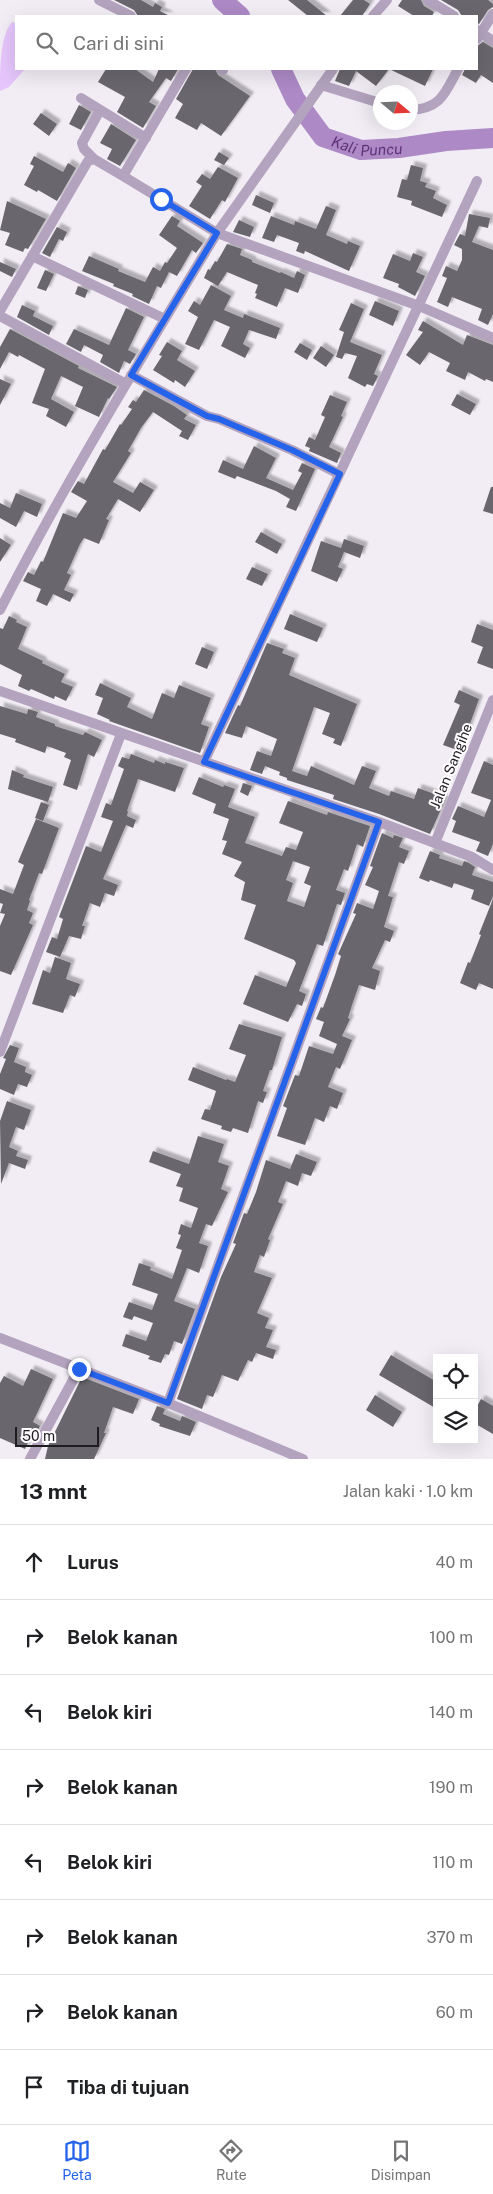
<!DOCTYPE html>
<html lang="id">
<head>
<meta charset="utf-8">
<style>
  :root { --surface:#fff; --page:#f6f6f6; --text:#202124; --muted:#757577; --line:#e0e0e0; --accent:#2563eb }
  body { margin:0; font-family:"Public Sans",sans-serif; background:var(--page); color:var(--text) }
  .controls { position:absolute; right:15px; bottom:15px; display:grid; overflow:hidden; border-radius:0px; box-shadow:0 5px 20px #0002 }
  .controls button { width:45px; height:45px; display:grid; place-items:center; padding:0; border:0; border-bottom:1px solid var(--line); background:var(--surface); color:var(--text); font:25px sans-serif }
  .compass { position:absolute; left:373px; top:85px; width:45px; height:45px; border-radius:50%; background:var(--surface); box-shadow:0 5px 20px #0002; rotate:109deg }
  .scale { position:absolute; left:15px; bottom:12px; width:84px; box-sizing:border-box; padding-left:5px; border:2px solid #1e1c1f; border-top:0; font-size:14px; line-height:18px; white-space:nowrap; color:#1e1c1f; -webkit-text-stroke:4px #fefcff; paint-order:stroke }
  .stop { position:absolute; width:15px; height:15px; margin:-11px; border:4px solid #2563eb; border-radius:50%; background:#fff }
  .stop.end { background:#2563eb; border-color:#fff; box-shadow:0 1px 5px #0008 }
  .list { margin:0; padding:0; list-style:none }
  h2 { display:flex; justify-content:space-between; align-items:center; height:65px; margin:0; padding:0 20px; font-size:21px }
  h2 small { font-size:16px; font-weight:400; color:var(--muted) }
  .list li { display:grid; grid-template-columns:32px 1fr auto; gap:15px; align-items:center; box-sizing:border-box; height:75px; padding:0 20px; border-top:1px solid var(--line) }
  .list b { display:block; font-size:19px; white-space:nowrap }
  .list em { font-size:16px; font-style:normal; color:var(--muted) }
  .icon { flex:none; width:28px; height:28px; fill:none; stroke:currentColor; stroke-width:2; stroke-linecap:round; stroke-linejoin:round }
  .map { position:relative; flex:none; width:493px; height:1459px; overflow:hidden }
  .search { position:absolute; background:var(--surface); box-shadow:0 5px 20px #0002; left:15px; right:15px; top:15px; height:55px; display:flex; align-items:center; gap:12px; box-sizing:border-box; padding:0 18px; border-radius:0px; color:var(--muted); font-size:19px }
  .sheet { height:665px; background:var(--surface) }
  nav { display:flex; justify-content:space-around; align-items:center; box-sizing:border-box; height:70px; border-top:1px solid var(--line); background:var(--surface); font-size:14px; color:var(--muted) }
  nav a { display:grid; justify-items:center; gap:2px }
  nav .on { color:var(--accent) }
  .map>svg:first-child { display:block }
  .green { fill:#e5c5fb }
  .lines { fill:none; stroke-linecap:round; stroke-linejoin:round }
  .river { stroke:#ad89c5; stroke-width:20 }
  .building { fill:#6a666d; fill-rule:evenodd; filter:url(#shadow) }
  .minor { stroke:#b3a3be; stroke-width:10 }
  .route { stroke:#2563eb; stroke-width:6 }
  .labels { text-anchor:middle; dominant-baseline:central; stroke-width:4; stroke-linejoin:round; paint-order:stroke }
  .street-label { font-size:14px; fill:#1e1c1f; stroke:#fefcff }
  .water-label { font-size:15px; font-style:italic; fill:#5f327a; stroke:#fefcff }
</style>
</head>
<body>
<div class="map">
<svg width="493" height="1459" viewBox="0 0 493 1459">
  <defs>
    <filter id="shadow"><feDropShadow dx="4" dy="-4" stdDeviation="1" flood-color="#0004"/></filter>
  </defs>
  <rect width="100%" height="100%" fill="#f2edf5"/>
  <path class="green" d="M12,22L16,23V69H25L9,87L0,91C0,70 0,35 12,22Z"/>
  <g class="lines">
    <g class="river">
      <path d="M222,0L240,16"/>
      <path id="s1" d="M281,69L295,99L323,137L361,150L399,148L446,141L493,138"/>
    </g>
  </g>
  <path class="building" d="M114,0H141L153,7L155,3L162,7L160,11L170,16H138L134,10Z
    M288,0H307L327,16H308Z
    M353,0H364L370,4L362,16H340Z
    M402,0H421L424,6L434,12L432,16H414L398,6Z
    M441,0H488L493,4V7L488,10L479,24L477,23V16H462L458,10Z
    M483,42L493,48V83L481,75L476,83L462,75L465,69H477V46Z
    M106,69H135L153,82L159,69H178L171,81L166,78L149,102L156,106L143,128L117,112L125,97L98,82Z
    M193,69H215L218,75L250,96L221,136L201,123L197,130L175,118L183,104L176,99Z
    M340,69H433L425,86L389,69L376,86L356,71L349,86L335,81Z
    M79,105L91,112L81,130L69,124Z
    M41,113L57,124L49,136L33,124Z
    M111,124L136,140L120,166L107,159L112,149L100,143Z
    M219,152L229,158L224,165L214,160Z
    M34,156L63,172L68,163L76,168L57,201L38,190L37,192L24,185L34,166L30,164Z
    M411,165L423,168L420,181L427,183L425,187L436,191L433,198L447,205L442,217L411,205L412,201L397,197L402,179L407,180Z
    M218,167L238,178L225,202L222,200L210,219L189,206L202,186L196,182L202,174L210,179Z
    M256,195L274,203L270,213L252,205Z
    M7,201L46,219L28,249L25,248L23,252L5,245L10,233L0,230Z
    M326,206L336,210L326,235L347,244L348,241L360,246L349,271L305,251L304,254L296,251L299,243L277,235L274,242L262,238L271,216L294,225L295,221L316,229Z
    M469,214L490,218L488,228L479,226L472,242L493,250V314L488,325L478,320L482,309L452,297L448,307L437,302L447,278L442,276L446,266L457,271L462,260V249L454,245L460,234L465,236Z
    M172,216L180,221L177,226L203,243L196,253L192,250L177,276L169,272L161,288L157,286L149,304L132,296L133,294L113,286L114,284L82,271L89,256L119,269L118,271L145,282L153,267L160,271L165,262L167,263L177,248L159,235Z
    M239,220L254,227L250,237L233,232Z
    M57,227L67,232L63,241L59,239L50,257L42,253Z
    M227,244L242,249L240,255L252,260V262L280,273L281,272L294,278L297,271L305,275L298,293L285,288L277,307L255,298L257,294L255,293L258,285L227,272L218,286L204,278L208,269L210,270L215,261L217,262Z
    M413,253L423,257L416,272L425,276L415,296L398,287L399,284L383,278L393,254L410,261Z
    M0,262L16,269L12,277L0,271Z
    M45,270L54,274L46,291L37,288Z
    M211,285L231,296L224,310L243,318L244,314L280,328L276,339L249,330L243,344L250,348L245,358L221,346L230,327L214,320L199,350L185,344L198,317L188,311L194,301L200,305Z
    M78,286L88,290L85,298L75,294Z
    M375,301L399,311L393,326L369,315Z
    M351,303L364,309L350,342L382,355L374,374L378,376L373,386L367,384L365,387L348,378L357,356L345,353L342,359L336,357L344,332L339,330Z
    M22,305L35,311L33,316L53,326L49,335L17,317Z
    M126,308L144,317L128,350L136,354L130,364L124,361L119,373L100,362L103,355L84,345L81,352L66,344L74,329L109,345Z
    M423,321L463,345L467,335L493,345V382L486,379L485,381L468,372L465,380L446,371L450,363L429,352L420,365L406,355L423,332L418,330Z
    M10,329L79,366L78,368L117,387L109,399L108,398L99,417L75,406L83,387L61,376L51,399L74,412L66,427L46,416L49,409L32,403L45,369L19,355L18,357L9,352L0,369V347Z
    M167,342L182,351L177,360L195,371L185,387L175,380L174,383L153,370L162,356L159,355Z
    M300,343L312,350L307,360L294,352Z
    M321,346L334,355L326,367L313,358Z
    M0,379L11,384L0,405Z
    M144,390L174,406L187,415L184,419L196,425L188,440L179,436L182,431L153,412L141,428L128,451L131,453L113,482L133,493L140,482L154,490L140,512L118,499L106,519L109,520L99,544L84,538L80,544L67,573L71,575L64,590L74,594L70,602L53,594L47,606L36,601L41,589L23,581L28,572L34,575L41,561L43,562L63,513L76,518L87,501L71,492L78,481L84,484L103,449L105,450L120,424L121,425L132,409L128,407L133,400L136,402Z
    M457,394L476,404L470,415L451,405Z
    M330,395L347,402L341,416L343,417L329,447L341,453L337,463L309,451L310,448L305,446L309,437L315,440L325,417L321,415Z
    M254,446L276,458L266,478L293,490L302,473L298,471L302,463L315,469L296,511L286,507L290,499L276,491L237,476L235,479L218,472L223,460L243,469Z
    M491,487H493V514L483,511Z
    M16,493L42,504L37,517L24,511L16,527L0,518V503L10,508Z
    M261,532L282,544L277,554L255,542Z
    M0,538L11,545L0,562Z
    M344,539L364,546L360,558L344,552L338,567L343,569L337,582L311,571L321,541L341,548Z
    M252,567L268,574L262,586L246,579Z
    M290,614L323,628L317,642L284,629Z
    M9,616L17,620L16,622L27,627L18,649L43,661L42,663L65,674L61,682L73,687L66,701L55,696L54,699L31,689L29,691L18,686L22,675L0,664V628L3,629Z
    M477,624L493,630V669L477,663L483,647L471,642Z
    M267,643L284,649L282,653L295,658L289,675L357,704L341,746L333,743L335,739L322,734L330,713L314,707L292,771L307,776L311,766L354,785L362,766L376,771L369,788L389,796L391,791L414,799L418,788L443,797L442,799L445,800L430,834L379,814L333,799L334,795L287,780V778L279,775L280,772L265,766L262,774L250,770L257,751L271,756L277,739L246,726L242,738L225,733L238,705L240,706Z
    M202,647L214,652L207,669L195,664Z
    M100,683L131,698L127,707L152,719L162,693L174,698L179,685L211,698L201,724L209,727L200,753L109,721L110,720L97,714L103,698L95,695Z
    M459,690L479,699L460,751L443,745L460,705L454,702Z
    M0,706L27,714L28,709L38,712L36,717L55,724V726L83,735L85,732L102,740L94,757L88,754L77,790L63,785L71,760L64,757L66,753L47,746L45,753L15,742L16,739L0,734Z
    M131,754L154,763L155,760L165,764V762L184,768L175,792L138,779L127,811H128L127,816L136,820L133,828L126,825L103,879L118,885L114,896L105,893L100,907L90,903L82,926H85L81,939L69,936L60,957L46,952L52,937L57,939L63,919L59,917L86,846L101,852L113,821L101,817L106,803L111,805L124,769L118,766L122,757L129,759Z
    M484,761L493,765V844L488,856L476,851L480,842L452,832L456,821L452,819L458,806L484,817L491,800L471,793Z
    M12,770L24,775L23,777L53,787L48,802L8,789Z
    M199,777L223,787L224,785L235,789L228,807L255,817L245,843L282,856L286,847L296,850L303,832L279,823L288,801L327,815L328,812L370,826L363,847L357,844L348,871L344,869L336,890L345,893L341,905L337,904L323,946L317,944L299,991L306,994L302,1006L297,1004L288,1022L243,1004L255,975L286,987L296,963L294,960L244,939L256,905L241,900L245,882L234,876L242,862L222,854L227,841L222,840L229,819L213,813L216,804L192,794ZM293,861L310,867L304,883L311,886L304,907L287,901L293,883L286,880Z
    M243,783L252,786L248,796L240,792Z
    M41,802L49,805L43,821L35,818Z
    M36,819L59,828L42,874L39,873L29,900L30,901L27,910L33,913L29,923L33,925L11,975L0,971V926L5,914L0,913L3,904L0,903V889L13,894L24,865L18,862Z
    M382,833L393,838L394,835L403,838L399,847L409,851L404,864L399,862L388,896L393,897L384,927L394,931L390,942L385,940L372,968L380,971L375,990L359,985L352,1005L348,1018L350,1019L342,1036L352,1040L340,1069L336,1067L328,1087L343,1093L337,1109L330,1106L324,1122L315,1118L305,1145L277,1136L287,1108L283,1106L295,1075L299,1076L309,1046L333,1054L337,1044L319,1036L324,1022L316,1019L321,1007L323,1008L335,975L341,956L338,954L356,914L353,913L357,903L373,909L379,891L365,885L373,867L370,866Z
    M430,851L440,855L439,858L462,866L464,861L469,863L475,867L472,875L493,882V896L489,906L471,899L474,890L454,883L452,888L430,880L429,882L419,878Z
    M493,899V989L479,983L476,990L460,983L468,962L470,963L481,935L479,934Z
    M55,957L71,963L66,979L80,984L75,997L70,995L63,1013L32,1004L43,970L50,973Z
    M239,1024L282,1037L272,1070H270L263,1091L267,1092L263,1103L258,1101L248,1133L233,1128L231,1132L221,1129L222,1126L201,1119L205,1109L210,1110L216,1091L188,1080L193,1067L226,1080L227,1079L235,1082L246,1055L229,1049Z
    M10,1045L19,1048L14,1062L26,1067L25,1072L32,1075L27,1087L18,1084L14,1095L0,1089V1074L6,1059L3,1058Z
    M7,1101L31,1110L24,1130L16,1127L9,1147L18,1151L16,1156L28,1160L25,1169L9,1163L1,1184L0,1121Z
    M198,1136L224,1144L218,1162L229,1166L221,1189L228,1192L212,1226L206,1224L199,1243L208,1246L199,1273L187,1268L174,1301L195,1309L182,1344L174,1341L169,1355L165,1354L161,1363L148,1359L150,1356L122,1346L126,1334L146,1341L153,1323L134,1316L132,1320L123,1317L129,1302L152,1310L158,1294L132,1285L139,1263L151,1267L150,1270L172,1279L182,1250L176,1248L181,1235L178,1234L181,1224L191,1228L198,1208L179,1201L183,1188L176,1186L181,1174L149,1162L153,1151L189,1164Z
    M296,1154L317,1162L311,1176L302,1173L298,1186L286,1181L278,1202L283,1204L268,1239L270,1240L264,1257L260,1255L254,1272L272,1278L257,1313L269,1318L265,1328L273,1330L266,1347L276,1350L273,1359L256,1353L252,1362L248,1360L238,1381L222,1375L213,1397L207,1395L202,1409L177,1399L221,1277L236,1244L233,1243L244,1213L247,1214L256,1192L266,1160L290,1169Z
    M391,1355L437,1382V1409L379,1375Z
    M31,1369L53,1379L33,1422L40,1426L35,1435L32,1434L25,1449L0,1438V1383L4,1376L23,1386Z
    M82,1377L139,1399L133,1414L113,1407L104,1433H106L94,1459H45L48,1446Z
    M375,1395L402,1412L393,1427L366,1410Z
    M481,1399L493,1406V1434L474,1423V1412Z
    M157,1406L165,1409L163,1414L180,1421L182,1416L196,1422L190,1436L159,1426L160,1424L151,1420Z"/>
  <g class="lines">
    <path class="minor" d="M99,0L131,16
      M428,0L454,16
      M373,16L387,0
      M477,30L493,41
      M477,39L493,14
      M222,69L223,70
      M321,85L380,103
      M81,98L146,138
      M410,110C441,109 445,93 458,69
      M93,158L84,149L82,143L100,110
      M123,176L217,233L333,69
      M32,256L165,319
      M0,311L88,161L94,159L123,176L186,69
      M0,316L126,384
      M131,375L207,416L219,419L292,450L339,474
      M0,610C66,481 142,357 217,233L419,306L493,338
      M0,691L379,822L472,857L493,870
      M204,762L477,181
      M435,843L493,700
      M0,1052L121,734
      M0,1338L168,1403L303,1459
      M168,1403L379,822
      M30,1459L79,1369"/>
  </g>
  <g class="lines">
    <path class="route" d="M79,1369L168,1403L379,822L204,762L340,474L292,450L219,419L207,416L131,375L217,233L161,199"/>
  </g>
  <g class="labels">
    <g class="street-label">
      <text transform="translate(451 766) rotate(-68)">Jalan Sangihe</text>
    </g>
    <g class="water-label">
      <text stroke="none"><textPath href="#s1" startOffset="126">Kali Puncu</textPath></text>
    </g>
  </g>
</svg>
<div class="controls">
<button><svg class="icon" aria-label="locate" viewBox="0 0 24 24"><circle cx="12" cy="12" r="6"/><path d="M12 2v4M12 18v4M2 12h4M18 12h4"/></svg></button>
<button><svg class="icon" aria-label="layers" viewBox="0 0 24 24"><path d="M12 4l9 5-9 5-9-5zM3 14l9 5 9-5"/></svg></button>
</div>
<svg class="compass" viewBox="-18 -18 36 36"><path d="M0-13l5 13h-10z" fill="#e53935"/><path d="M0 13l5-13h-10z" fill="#757577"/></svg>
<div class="scale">50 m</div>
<div class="stop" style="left:161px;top:199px"></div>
<div class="stop end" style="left:79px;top:1369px"></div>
<div class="search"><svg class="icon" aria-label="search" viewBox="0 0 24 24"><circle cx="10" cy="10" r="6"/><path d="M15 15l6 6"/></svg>Cari di sini</div>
</div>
<section class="sheet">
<h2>13 mnt<small>Jalan kaki · 1.0 km</small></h2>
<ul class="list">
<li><svg class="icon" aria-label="ahead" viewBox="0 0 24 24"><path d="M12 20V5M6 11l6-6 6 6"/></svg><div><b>Lurus</b></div><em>40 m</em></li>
<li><svg class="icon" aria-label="right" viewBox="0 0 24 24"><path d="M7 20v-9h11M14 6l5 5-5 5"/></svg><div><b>Belok kanan</b></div><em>100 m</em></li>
<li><svg class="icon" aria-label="left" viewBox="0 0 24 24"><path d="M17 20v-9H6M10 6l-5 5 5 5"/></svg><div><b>Belok kiri</b></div><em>140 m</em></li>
<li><svg class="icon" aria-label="right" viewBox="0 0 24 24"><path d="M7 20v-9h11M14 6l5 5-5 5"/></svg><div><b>Belok kanan</b></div><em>190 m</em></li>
<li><svg class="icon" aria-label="left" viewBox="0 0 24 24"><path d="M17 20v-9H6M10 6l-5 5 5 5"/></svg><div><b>Belok kiri</b></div><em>110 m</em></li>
<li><svg class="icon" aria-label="right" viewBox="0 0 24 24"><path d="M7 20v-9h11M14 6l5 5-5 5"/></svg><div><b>Belok kanan</b></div><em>370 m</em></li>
<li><svg class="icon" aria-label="right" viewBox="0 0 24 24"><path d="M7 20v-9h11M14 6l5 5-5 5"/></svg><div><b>Belok kanan</b></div><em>60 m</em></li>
<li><svg class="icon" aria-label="arrive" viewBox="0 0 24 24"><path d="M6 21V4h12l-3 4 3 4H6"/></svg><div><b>Tiba di tujuan</b></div></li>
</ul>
</section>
<nav>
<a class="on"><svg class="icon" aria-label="map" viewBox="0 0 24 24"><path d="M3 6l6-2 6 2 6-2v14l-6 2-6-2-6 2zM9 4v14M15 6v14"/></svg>Peta</a>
<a><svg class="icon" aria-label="directions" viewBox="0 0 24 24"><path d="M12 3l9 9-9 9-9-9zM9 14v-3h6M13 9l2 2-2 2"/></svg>Rute</a>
<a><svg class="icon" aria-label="saved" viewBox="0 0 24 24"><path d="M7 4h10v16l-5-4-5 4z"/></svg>Disimpan</a>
</nav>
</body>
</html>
